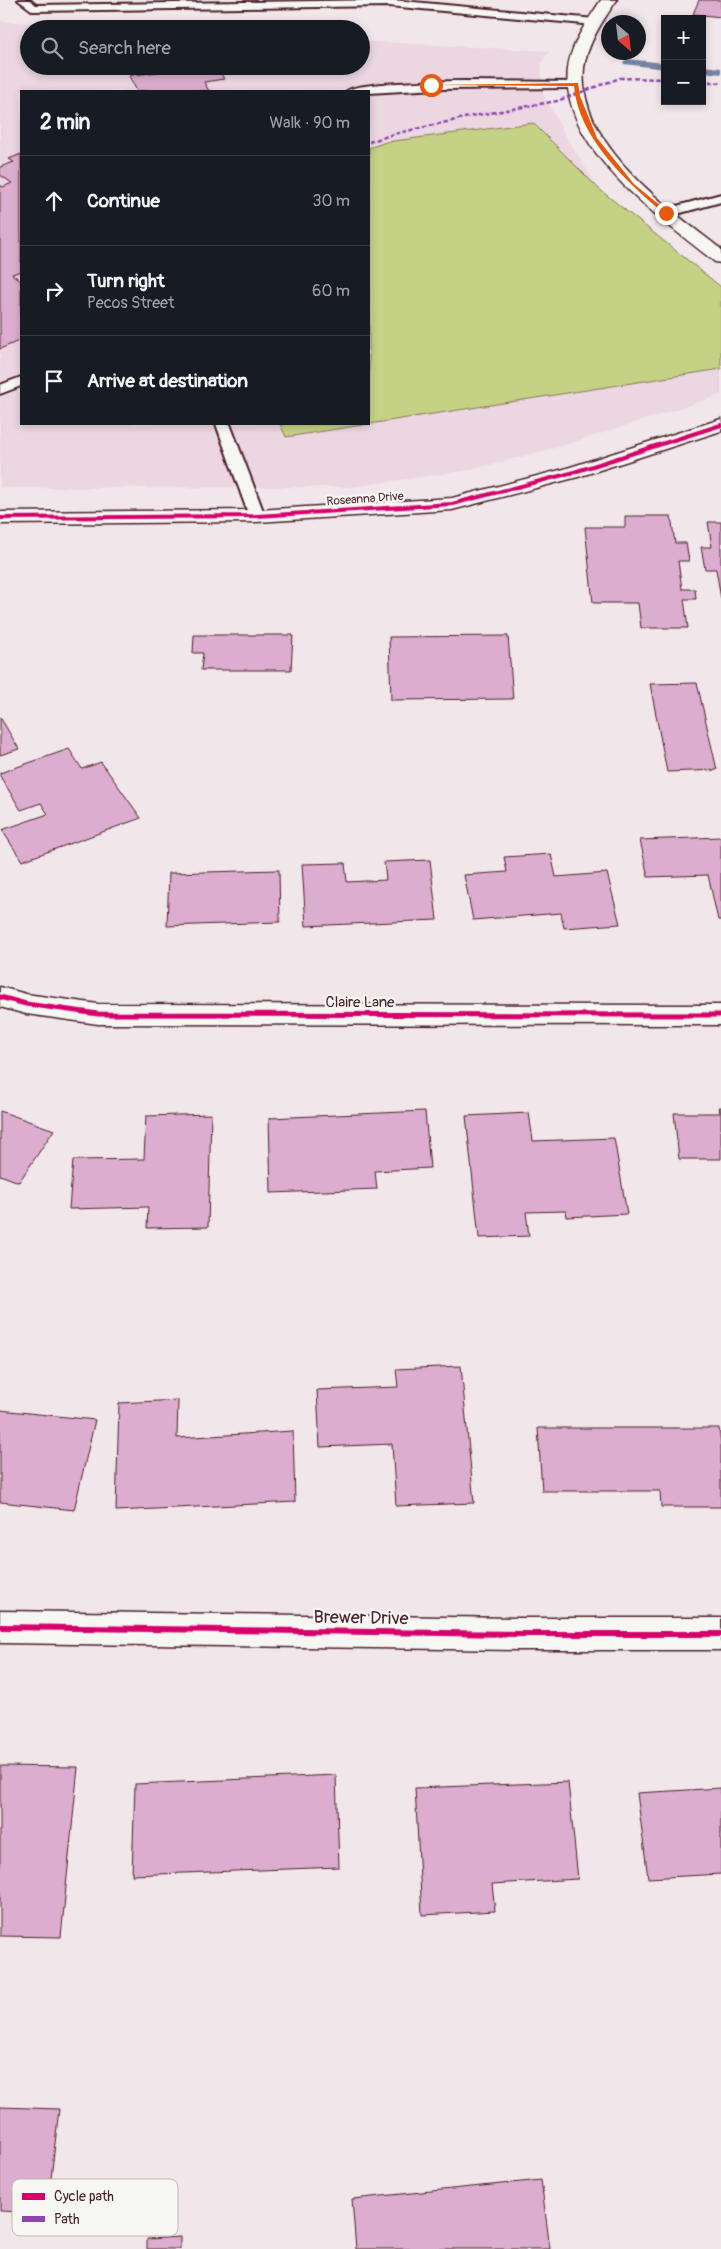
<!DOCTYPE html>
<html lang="en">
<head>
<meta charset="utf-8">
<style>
  :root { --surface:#171b24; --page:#242831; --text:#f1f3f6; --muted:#9ea1a6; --line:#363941 }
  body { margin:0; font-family:Pangolin,sans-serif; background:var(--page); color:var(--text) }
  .controls { position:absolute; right:15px; top:15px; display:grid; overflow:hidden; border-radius:0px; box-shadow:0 2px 8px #0003 }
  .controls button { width:45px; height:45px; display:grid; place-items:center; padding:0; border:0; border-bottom:1px solid var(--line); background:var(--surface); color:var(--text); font:25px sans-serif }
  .compass { position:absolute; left:601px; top:15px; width:45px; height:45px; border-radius:50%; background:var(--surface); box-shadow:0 2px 8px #0003; rotate:152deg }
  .stop { position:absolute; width:15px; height:15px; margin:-11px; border:4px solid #ea580c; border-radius:50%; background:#fff }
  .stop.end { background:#ea580c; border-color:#fff; box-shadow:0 1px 5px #0008 }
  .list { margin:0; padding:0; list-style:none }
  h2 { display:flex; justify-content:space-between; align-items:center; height:65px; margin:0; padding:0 20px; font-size:21px }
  h2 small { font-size:16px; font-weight:400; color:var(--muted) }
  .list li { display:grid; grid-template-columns:32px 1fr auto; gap:15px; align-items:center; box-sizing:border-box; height:90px; padding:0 20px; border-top:1px solid var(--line) }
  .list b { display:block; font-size:19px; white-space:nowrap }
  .list p { margin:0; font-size:16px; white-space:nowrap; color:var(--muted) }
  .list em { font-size:16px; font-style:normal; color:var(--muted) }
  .icon { flex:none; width:28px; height:28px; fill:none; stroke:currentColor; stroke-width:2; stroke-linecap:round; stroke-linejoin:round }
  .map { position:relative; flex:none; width:721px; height:2249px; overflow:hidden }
  .search { position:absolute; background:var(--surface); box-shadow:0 2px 8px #0003; left:20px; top:20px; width:350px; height:55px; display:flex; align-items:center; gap:12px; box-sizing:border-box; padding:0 18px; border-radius:28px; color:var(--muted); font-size:19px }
  .panel { position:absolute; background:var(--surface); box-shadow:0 2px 8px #0003; left:20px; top:90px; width:350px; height:335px; border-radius:0px }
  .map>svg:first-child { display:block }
  .built { fill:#ebd6e2; fill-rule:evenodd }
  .green { fill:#c5d185; stroke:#887858 }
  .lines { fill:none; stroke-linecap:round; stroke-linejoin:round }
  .stream { fill:#7584a1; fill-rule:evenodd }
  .building { fill:#dcadce; stroke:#4a1f2b }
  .lane-casing { stroke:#4a1f2b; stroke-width:4 }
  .street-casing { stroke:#4a1f2b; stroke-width:3 }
  .lane { fill:#f6f6f2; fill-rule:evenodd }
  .street { fill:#f6f6f2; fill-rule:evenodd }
  .quiet { stroke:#8e44ad; stroke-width:2.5; stroke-dasharray:4.5 2.5; stroke-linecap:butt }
  .cycleway-far2-casing { stroke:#f6f6f2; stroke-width:6 }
  .cycleway-far1-casing { stroke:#f6f6f2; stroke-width:8 }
  .cycleway-casing { stroke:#f6f6f2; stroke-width:9 }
  .cycleway-far2 { stroke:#d6006c; stroke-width:4 }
  .cycleway-far1 { stroke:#d6006c; stroke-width:5 }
  .cycleway { stroke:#d6006c; stroke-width:6 }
  .route { fill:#ea580c }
  .labels { text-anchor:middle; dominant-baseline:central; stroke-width:4.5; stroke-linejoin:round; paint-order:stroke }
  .far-street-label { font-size:12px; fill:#4a1f2b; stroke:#f6f6f2 }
  .street-label { font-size:15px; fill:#4a1f2b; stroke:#f6f6f2 }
  .near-street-label { font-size:18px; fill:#4a1f2b; stroke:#f6f6f2 }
  .key { fill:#f6f6f2; stroke:#c2b6b6; stroke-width:1 }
  .key-label { font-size:14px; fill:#4a1f2b }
</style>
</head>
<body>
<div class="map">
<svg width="721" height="2249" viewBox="0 0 721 2249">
  <rect width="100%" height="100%" fill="#f1e7eb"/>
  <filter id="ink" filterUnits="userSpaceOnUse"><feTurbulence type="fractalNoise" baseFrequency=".02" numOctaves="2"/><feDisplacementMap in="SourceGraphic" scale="10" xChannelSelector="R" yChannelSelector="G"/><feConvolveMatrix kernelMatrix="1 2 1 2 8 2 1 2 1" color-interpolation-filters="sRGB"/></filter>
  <g filter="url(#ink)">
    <path class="built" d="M0,21L137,29H29V66H361V41L549,51L541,64L543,94L566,137L599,189L721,287V395L562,446L470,470L351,487L0,488ZM21,91H369V424H21Z"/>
    <path class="green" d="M533,123L599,189L721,287V369L286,437L280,424H369V148L386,142Z"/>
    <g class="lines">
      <path class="stream" d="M627,59L665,63V69L624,64L623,62Z
        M702,66L721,68V74L702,72Z"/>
    </g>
    <path class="building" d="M699,0H721V17L693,14Z
      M199,66H217L224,79L204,82L209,91H137L129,76Z
      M21,154V271L12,274L21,281V340L0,349V185L3,187L12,183L0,175V167L14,162L9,159Z
      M625,516H671L675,543H686L689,561H678L682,589H695L696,599H684L688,628H641L638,603H593L585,527H625Z
      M708,522H721V599L716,569H705L701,547H712Z
      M194,635H293L291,670H201L203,653H193Z
      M508,636L513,699L391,700L389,637Z
      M697,683L717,770L667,772L650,684Z
      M0,717L19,749L0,755Z
      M69,749L82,769L101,762L141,818L22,861L2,830L48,814L41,803L21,810L0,776V773Z
      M721,837V920H718L708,875L648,877L640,840Z
      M551,854L556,877L607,873L620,924L564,928L561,913L473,920L464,875L507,872L504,857Z
      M430,860L437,920L306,926L302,864L345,863L347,882L386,880L384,862Z
      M279,870L280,922L167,926L169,873Z
      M719,1107H721V1159H679L674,1113H720Z
      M0,1111L54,1130L19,1182L0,1175Z
      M425,1111L430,1168L375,1171L377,1189L271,1193L269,1118Z
      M529,1113L533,1141L614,1138L627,1214L567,1217L566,1211L526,1212L529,1236L479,1238L466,1116Z
      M211,1114L208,1227L147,1228L148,1207L69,1209L73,1160L144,1159L146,1116Z
      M461,1366L474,1503L396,1506L392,1444L320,1447L317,1390L398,1387L396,1369Z
      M178,1400L177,1438L293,1431L295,1502L116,1511L119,1403Z
      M0,1410L95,1420L74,1510L0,1502Z
      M538,1428H719L721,1444V1507H661L660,1491H542Z
      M0,1766L78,1767L61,1937L0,1936Z
      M336,1775L339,1867L132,1875L135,1784Z
      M568,1782L578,1879L492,1884L495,1911L422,1915L415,1788Z
      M721,1788V1874L648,1878L637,1793Z
      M0,2107L59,2109L47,2213L0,2211Z
      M541,2180L550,2249H356L352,2199Z
      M180,2237V2249H147V2239Z"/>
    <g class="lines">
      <g class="lane-casing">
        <path id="lane" d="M18,0H30L36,5L392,0L595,19L601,22L595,25L389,6L33,11Z
          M465,81L576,82L582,85L576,88L437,89L369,93V91H347C356,82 446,81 465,81Z
          M721,194V202L666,217L660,213L662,210Z
          M21,377V386L0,394V385Z
          M216,424H230L265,516L262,519H252L249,516Z"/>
      </g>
      <g class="street-casing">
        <path id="street" d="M601,0H617C603,20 587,44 584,68C576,144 668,208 721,249V263L715,262C660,218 559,148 568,68C571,43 588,20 601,0Z
          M721,419V431L578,477L452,510L257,522L0,524V512L257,510L452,498L564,469Z
          M0,987L26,994L98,1004L721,1005V1025L98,1024L26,1014L0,1007Z
          M0,1611L520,1618H721V1650H520L0,1643Z"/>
      </g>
      <use href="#lane" class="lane"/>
      <use href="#street" class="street"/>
      <path class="quiet" d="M702,81L721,83
        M369,142L394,134L473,116L557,101L620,78L665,79"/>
      <g class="cycleway-far2-casing">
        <path id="cycleway-far2" d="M0,518L257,516L452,504L571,473L721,425"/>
      </g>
      <g class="cycleway-far1-casing">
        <path id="cycleway-far1" d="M0,997L26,1004L98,1014L721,1015"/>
      </g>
      <g class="cycleway-casing">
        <path id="cycleway" d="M0,1627L520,1634H721"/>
      </g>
      <use href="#cycleway-far2" class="cycleway-far2"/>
      <use href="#cycleway-far1" class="cycleway-far1"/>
      <use href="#cycleway" class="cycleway"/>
    </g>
  </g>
  <path class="route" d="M578,83L580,96L597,138L634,184L668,212V214H665C627,183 578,137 574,86L429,85Z"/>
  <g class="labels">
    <g class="far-street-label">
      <text transform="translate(365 499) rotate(-4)">Roseanna Drive</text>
    </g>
    <g class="street-label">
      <text x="360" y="1002">Claire Lane</text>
    </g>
    <g class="near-street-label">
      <text transform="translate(361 1618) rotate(1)">Brewer Drive</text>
    </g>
  </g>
  <rect x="12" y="2179" width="166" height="57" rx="8" class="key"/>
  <rect x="22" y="2193" width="23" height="7" fill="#d6006c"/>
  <rect x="22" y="2216" width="23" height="6" fill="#8e44ad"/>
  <g class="key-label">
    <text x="54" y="2201">Cycle path</text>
    <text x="54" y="2224">Path</text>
  </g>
</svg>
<div class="controls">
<button>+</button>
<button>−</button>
</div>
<svg class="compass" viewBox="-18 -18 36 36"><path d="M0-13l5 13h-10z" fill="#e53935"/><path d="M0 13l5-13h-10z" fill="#9ea1a6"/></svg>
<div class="stop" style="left:431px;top:85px"></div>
<div class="stop end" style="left:666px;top:213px"></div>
<div class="search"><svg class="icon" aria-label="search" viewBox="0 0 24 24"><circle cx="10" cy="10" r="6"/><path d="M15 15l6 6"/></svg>Search here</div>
<section class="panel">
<h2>2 min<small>Walk · 90 m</small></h2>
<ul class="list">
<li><svg class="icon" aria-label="ahead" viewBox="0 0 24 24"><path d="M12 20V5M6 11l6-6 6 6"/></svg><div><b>Continue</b></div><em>30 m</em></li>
<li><svg class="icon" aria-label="right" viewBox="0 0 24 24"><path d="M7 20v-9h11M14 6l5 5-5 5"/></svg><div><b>Turn right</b><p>Pecos Street</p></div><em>60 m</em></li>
<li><svg class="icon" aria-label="arrive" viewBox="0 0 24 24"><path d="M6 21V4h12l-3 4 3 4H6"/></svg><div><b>Arrive at destination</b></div></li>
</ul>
</section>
</div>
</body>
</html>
